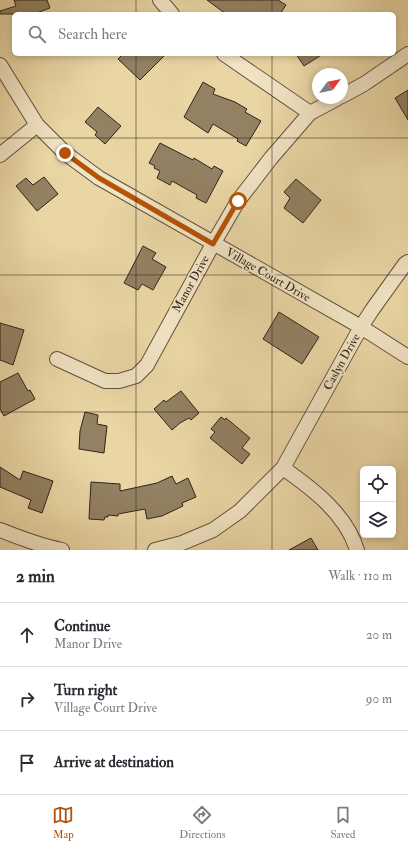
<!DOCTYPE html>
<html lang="en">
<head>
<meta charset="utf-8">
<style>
  :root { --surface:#fff; --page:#f2f2f3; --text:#2b2b33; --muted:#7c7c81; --line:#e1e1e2; --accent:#b45309 }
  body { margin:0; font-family:"IM FELL Double Pica",serif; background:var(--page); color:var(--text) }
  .controls { position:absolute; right:12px; bottom:12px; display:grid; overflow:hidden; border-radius:6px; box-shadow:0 2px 6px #0003 }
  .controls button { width:36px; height:36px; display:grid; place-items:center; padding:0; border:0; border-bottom:1px solid var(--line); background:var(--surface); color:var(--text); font:20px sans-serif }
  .compass { position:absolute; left:312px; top:68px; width:36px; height:36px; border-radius:50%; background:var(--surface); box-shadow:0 2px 6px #0003; rotate:57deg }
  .stop { position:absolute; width:12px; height:12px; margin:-9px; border:3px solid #b45309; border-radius:50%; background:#fff }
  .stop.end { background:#b45309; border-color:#fff; box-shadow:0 1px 4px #0008 }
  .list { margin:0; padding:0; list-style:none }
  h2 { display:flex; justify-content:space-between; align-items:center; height:52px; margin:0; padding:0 16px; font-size:17px }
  h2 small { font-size:13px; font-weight:400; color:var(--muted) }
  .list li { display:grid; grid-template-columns:26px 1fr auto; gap:12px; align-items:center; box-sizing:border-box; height:64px; padding:0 16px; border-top:1px solid var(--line) }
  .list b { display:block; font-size:15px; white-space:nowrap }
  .list p { margin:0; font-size:13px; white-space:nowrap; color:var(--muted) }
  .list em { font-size:13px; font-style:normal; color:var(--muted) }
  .icon { flex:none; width:22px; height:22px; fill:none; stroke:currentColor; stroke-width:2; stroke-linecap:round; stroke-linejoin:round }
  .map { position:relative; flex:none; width:408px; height:550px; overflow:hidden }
  .search { position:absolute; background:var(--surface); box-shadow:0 2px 6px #0003; left:12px; right:12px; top:12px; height:44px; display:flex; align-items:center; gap:10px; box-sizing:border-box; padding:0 14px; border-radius:6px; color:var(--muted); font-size:15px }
  .sheet { height:244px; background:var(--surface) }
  nav { display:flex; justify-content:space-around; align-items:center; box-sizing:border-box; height:56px; border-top:1px solid var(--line); background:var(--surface); font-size:11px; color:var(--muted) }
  nav a { display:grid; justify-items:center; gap:2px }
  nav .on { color:var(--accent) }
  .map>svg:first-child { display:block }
  .building { fill:#928163; stroke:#33241b }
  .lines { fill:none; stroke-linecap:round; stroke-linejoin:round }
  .street-casing { stroke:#61503e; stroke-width:16 }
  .street { stroke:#f1e4c4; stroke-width:14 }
  .route { stroke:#b45309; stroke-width:5 }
  .grid { fill:none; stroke:#33241b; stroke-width:1; stroke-opacity:0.55 }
  .labels { text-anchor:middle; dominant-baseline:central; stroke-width:3.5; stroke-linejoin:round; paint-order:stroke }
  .street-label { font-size:12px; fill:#33241b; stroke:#f1e4c4 }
</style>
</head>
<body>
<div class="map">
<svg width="408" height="550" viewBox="0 0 408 550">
  <rect width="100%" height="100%" fill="#ead6a5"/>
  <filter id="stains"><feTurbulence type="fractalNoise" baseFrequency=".005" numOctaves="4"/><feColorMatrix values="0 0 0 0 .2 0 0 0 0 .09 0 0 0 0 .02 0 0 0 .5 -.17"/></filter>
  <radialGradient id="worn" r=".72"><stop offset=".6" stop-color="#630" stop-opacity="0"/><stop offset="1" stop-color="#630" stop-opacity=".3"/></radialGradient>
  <path class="building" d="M14,0H47L50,8L34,14H0V11L16,6Z
    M207,0H278L286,5L280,14H226Z
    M123,54H166L140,80L118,59Z
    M296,54H323L304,66Z
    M203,82L215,89L213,94L235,102L247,109L245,112L261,121L246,146L237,141L238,139L213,124L208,133L184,117Z
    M408,90V120L395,98Z
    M98,107L121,126L105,144L95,135L97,132L85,122Z
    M160,143L193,160L194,158L212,169L214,166L223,171L206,203L196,198L197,195L172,181L170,185L157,178L160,171L154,168L155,166L149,163Z
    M44,177L58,194L37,211L16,186L26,178L33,185Z
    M296,179L321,200L303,223L284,208L290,198L284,192Z
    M143,246L156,253L152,259L166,267L153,290L142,284L138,290L124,283Z
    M279,312L319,337L302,364L263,339Z
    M0,323L24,330L13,365L0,360Z
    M18,373L28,391L30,390L35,399L4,416L0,409V382Z
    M181,391L199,413L191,420L189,418L180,423L172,430L154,409L164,400L166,402Z
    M85,412L98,415L97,424L107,426L104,453L79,449L80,431Z
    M221,417L225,420L226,418L250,438L242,448L250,454L242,464L210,438L215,432L211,429Z
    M0,467L20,480L23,471L53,481L42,513L28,508L31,500L0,487Z
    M172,476L176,484L188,478L196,497L182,503L183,506L162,516L147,519L145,509L118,514V516L108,515V517H105L104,520L89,519L91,482L120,484V491L157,483Z
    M311,538L318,550H289Z"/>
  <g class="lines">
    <g class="street-casing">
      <path id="street" d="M160,0L172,14
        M224,54L310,113
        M0,65L37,125L65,153L99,178L361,327L408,357
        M342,96L364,84L408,54
        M0,155L37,125
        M57,359L105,381H119L136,376L147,365L213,244L238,201L271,158L310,113L338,98
        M283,468C313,489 346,514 357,550
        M0,530C20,538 41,546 62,550
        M155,550L182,543L213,530L240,511L283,468L361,327L372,310L405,264L408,262"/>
    </g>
    <use href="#street" class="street"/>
  </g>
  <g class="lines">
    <path class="route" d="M65,153L99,178L213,244L238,201"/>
  </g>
  <path class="grid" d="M136,0V14M272,0V14M136,54V550M272,54V550M0,138H408M0,275H408M0,412H408"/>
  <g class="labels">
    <g class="street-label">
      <text transform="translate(268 275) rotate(30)">Village Court Drive</text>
      <text transform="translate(191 284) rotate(-61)">Manor Drive</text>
      <text transform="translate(342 362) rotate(-61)">Caslyn Drive</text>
    </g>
  </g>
  <rect width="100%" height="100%" filter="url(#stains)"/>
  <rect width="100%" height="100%" fill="url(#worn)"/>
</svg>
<div class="controls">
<button><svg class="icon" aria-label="locate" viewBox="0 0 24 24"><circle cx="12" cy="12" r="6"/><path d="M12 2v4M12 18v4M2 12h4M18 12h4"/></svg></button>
<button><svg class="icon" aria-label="layers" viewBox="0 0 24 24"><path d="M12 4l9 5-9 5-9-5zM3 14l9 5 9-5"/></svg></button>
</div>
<svg class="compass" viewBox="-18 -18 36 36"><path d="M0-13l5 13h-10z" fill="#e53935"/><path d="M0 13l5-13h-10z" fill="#7c7c81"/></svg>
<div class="stop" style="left:238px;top:201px"></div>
<div class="stop end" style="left:65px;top:153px"></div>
<div class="search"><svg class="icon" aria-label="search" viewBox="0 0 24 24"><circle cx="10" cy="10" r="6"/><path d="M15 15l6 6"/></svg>Search here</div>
</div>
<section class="sheet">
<h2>2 min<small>Walk · 110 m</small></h2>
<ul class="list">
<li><svg class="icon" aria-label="ahead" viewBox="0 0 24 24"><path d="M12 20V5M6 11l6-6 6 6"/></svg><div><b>Continue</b><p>Manor Drive</p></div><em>20 m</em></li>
<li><svg class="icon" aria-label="right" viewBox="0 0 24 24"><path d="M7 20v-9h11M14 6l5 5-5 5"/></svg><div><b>Turn right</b><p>Village Court Drive</p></div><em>90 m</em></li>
<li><svg class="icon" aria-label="arrive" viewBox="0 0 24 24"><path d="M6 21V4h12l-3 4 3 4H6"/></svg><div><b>Arrive at destination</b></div></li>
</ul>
</section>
<nav>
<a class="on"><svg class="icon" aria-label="map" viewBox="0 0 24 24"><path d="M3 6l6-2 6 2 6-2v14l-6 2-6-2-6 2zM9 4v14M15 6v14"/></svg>Map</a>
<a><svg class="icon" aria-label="directions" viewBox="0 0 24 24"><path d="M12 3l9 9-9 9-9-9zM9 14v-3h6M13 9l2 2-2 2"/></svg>Directions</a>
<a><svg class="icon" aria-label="saved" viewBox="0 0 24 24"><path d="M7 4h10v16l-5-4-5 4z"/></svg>Saved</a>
</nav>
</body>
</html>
